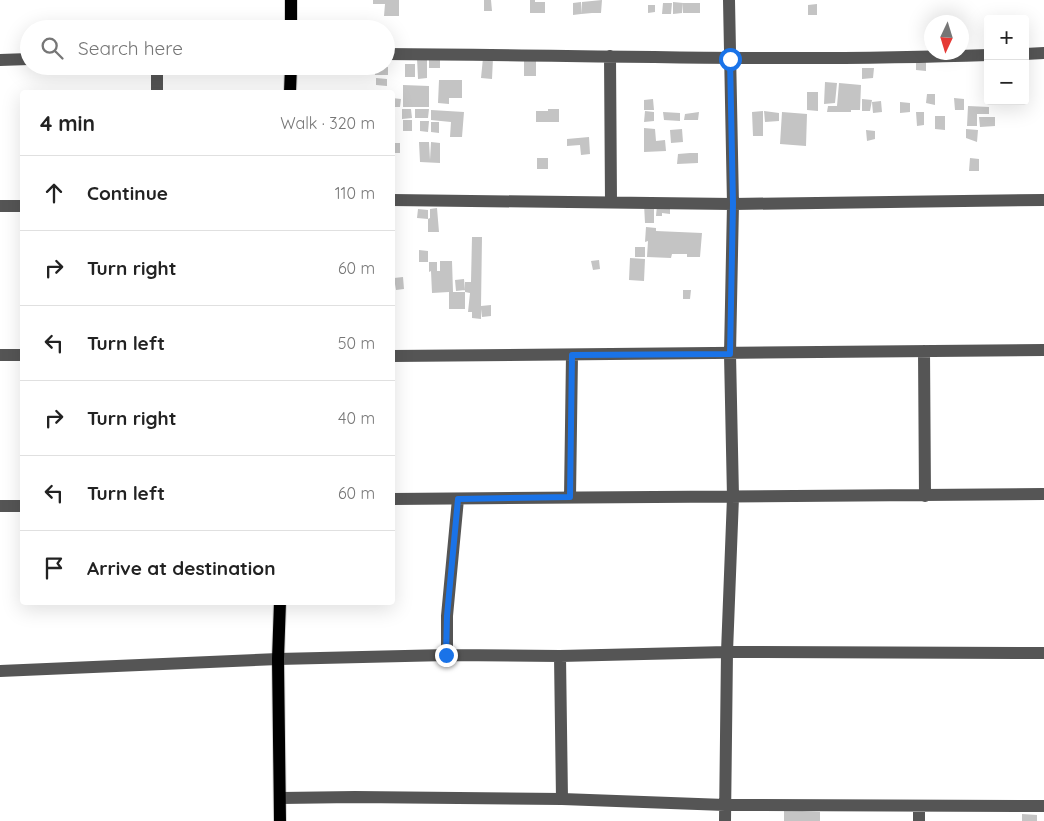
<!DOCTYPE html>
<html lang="en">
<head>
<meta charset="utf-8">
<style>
  :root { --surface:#fff; --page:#f2f2f2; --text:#222; --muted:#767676; --line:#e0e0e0 }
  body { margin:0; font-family:Quicksand,sans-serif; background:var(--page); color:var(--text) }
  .controls { position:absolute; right:15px; top:15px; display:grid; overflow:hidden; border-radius:5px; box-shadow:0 5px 20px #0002 }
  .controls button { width:45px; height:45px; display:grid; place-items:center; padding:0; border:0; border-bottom:1px solid var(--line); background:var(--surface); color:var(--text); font:25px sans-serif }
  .compass { position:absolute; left:924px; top:15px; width:45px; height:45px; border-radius:50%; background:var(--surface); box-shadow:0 5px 20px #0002; rotate:184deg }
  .stop { position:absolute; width:15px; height:15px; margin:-11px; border:4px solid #1a73e8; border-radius:50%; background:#fff }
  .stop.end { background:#1a73e8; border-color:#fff; box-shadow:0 1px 5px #0008 }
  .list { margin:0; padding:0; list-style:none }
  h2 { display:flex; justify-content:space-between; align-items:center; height:65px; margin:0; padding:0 20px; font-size:21px }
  h2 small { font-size:16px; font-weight:400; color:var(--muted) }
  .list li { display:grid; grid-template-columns:32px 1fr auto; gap:15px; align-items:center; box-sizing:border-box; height:75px; padding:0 20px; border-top:1px solid var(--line) }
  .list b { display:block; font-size:19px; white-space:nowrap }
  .list em { font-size:16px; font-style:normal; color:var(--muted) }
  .icon { flex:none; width:28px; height:28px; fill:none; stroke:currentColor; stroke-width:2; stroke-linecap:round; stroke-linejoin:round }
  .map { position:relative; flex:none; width:1044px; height:821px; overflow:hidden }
  .search { position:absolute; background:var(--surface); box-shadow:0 5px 20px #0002; left:20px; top:20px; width:375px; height:55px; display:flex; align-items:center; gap:12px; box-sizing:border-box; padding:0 18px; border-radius:28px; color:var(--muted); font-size:19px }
  .panel { position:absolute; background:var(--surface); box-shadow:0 5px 20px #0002; left:20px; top:90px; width:375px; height:515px; border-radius:5px }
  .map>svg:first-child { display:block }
  .building { fill:#c4c4c4 }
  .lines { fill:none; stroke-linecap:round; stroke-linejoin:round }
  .major-casing { stroke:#dbdbdb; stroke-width:14 }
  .minor { stroke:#555; stroke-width:12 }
  .major { stroke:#000; stroke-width:12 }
  .route { stroke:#1a73e8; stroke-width:6 }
</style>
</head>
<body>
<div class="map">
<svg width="1044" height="821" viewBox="0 0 1044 821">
  <rect width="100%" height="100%" fill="#fff"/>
  <path class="building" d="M373,0H399V16H384L385,4H373Z
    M484,0H491L492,11H484Z
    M530,0H535V2H545V13H530Z
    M602,0L601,13H592L581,14L573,15V3L581,2V14L582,2Z
    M673,2L683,3L682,13L673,14Z
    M663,3H672L671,14H662Z
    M683,3H700V13H683Z
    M817,4V15H808V5Z
    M648,5H655V12L648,13Z
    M427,57V78L418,79L417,58Z
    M926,57V71L916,70V58Z
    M429,58H440V68H429Z
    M483,58H493L492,79L481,78Z
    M524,58H536V76H524Z
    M405,64H415V77H405Z
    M375,67H388V75H375Z
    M862,68H874L873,78L862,79Z
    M376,78L387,79V86L376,85Z
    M439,80H462V98H449V104L438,103Z
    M825,82L837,83L835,103L824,104Z
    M839,83L861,85L860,110H851V112H827L828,106H837Z
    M403,85L429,86V107H403Z
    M807,92H818V111L807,110Z
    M927,94H935V105L926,103Z
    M392,98L401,99L400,107H392Z
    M954,98L964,99V110H955Z
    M653,99L654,110H644V100Z
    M862,99L872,100L870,111H862Z
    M881,101L882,112L873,113L872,102Z
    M900,102L910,103V112L900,113Z
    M968,106L989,107V114H977V126H967Z
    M402,109H411L412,118L402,119Z
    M415,109H429L428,118H415Z
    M548,109H559V122H536V111H548Z
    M431,110L464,112L462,137H450L451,122L431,120Z
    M645,111L654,112V121L644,122Z
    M763,111V136H753L752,112Z
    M764,111L779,113V121L765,122Z
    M663,112L680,113V121L664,120Z
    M699,112L698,120H684L685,114Z
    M782,112L807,114L806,146L780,144Z
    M916,112H924V125L917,126Z
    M935,116H945V130L935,129Z
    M979,117H995V126L980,127Z
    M403,120H412V131H403Z
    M420,121H429L428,132L420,131Z
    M431,122H439V133L431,132Z
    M644,128L655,129L656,141L665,140L666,151L644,152Z
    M682,129L683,142L671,143L670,130Z
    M966,129L978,130L977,142L966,138Z
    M866,130L875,131V139L867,141Z
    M589,137L590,154L581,155L580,145L567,146V139Z
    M419,142H429L430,160L431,142L440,143V163L420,162Z
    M392,143H400V153H392Z
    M690,153H698V163L677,164L678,154Z
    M537,158H548V169H537Z
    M970,158L979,159V171H969Z
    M644,204H654V223H645Z
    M657,205H670V214L662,213V216H656Z
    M437,208L439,232H428V219L430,218V209Z
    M418,209L428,210V219L417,218Z
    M646,227L656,228V231L702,233L700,257H687V254H672L671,258L647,257L648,241L645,242Z
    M472,237H482L481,306L491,305V316L482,317L481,309V319L472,318V312H468L470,293L465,292V282H471Z
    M635,247H645V257H635Z
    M419,250L428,251V262H419Z
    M630,258L645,259L644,281L629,280Z
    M599,260L600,269L593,270L591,261Z
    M440,261H452L453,292H465V309H449V292L432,293L431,271L429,272V262H437V271H440Z
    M403,277L404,289L396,290L394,278Z
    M464,279L465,290L456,291L455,280Z
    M683,290H691L690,299H683Z
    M784,810L820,812V821H784Z
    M1022,814L1037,815V821H1022Z"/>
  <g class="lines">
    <g class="major-casing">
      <path id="major" d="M291,0V29
        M290,92L291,66
        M280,602L278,659L280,821"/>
    </g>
    <path class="minor" d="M386,54C587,55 787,62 988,55
      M1025,54L1044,53
      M610,56L611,202
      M0,60L29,59
      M157,92V66
      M392,200L733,204L1044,200
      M0,206H22
      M924,351L925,496
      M0,355H22
      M392,356L1044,350
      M570,497L572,355
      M392,499L1044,494
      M0,506H22
      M447,655V616L458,499
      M560,656L562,799
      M0,671L278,659L447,655L560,656L727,652L1044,653
      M281,798L355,797L562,799L725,805L1044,806
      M725,821L727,652L733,497L730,354L733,204L729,0
      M919,821V806"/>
    <use href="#major" class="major"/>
  </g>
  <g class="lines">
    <path class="route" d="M446,655L447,616L458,499L570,497L572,355L730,354L733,204L730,59"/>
  </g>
</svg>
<div class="controls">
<button>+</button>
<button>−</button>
</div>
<svg class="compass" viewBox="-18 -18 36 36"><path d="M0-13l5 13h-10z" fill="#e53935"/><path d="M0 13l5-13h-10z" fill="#767676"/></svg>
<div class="stop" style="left:730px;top:59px"></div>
<div class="stop end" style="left:446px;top:655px"></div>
<div class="search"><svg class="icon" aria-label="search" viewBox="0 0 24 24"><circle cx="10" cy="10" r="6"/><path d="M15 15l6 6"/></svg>Search here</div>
<section class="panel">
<h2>4 min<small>Walk · 320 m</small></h2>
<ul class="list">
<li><svg class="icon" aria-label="ahead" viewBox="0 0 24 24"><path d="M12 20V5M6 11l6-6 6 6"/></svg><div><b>Continue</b></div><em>110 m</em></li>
<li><svg class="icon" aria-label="right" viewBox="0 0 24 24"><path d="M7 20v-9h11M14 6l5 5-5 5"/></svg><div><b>Turn right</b></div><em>60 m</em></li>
<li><svg class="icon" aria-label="left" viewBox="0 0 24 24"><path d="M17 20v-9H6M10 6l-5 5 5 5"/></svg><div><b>Turn left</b></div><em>50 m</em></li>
<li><svg class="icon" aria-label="right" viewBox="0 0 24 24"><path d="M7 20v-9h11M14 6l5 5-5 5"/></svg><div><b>Turn right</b></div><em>40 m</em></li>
<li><svg class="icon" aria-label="left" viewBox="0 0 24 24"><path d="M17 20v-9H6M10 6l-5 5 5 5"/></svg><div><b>Turn left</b></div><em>60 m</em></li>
<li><svg class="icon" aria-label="arrive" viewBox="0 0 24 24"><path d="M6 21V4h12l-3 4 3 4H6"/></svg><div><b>Arrive at destination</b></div></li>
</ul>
</section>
</div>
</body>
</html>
